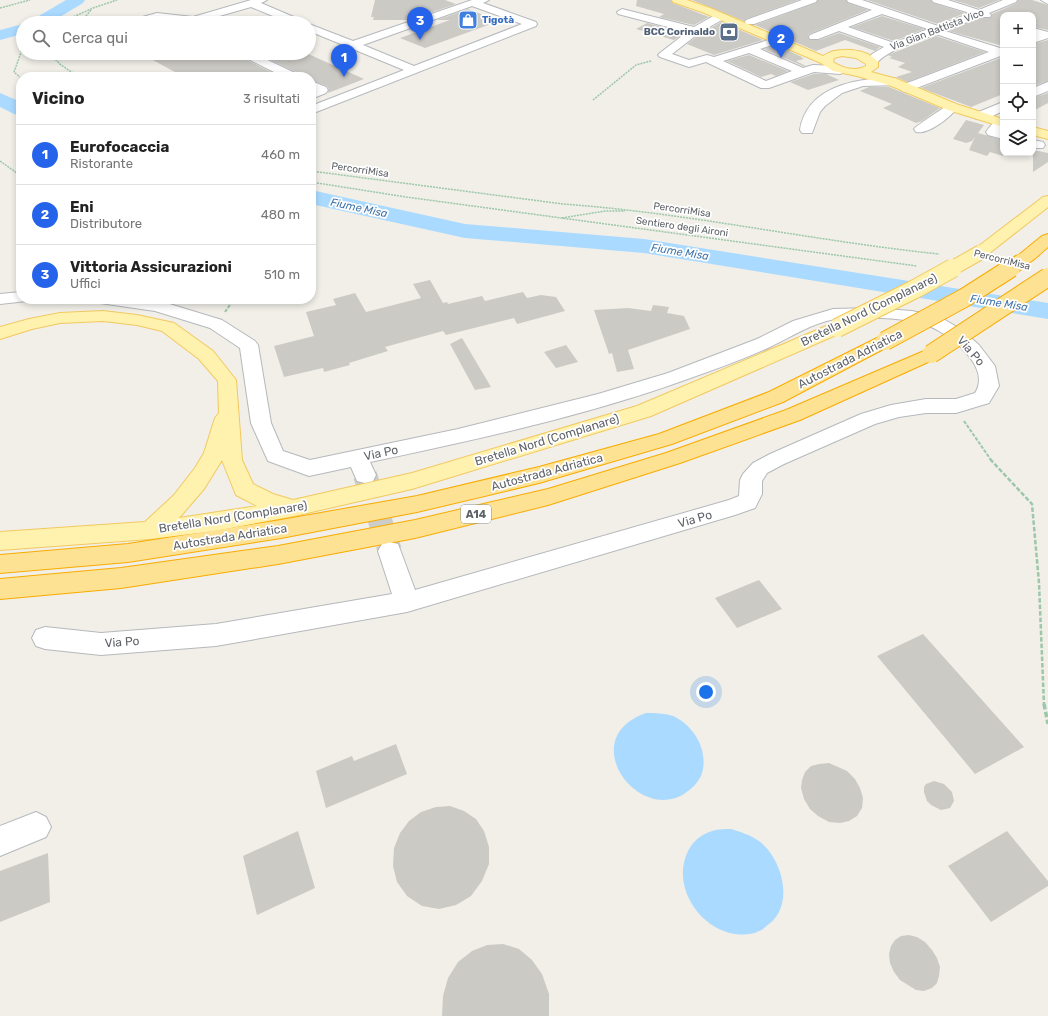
<!DOCTYPE html>
<html lang="it">
<head>
<meta charset="utf-8">
<style>
  :root { --surface:#fff; --page:#f6f6f6; --text:#222; --muted:#767676; --line:#e0e0e0; --accent:#2563eb }
  body { margin:0; font-family:Rubik,sans-serif; background:var(--page); color:var(--text) }
  .controls { position:absolute; right:12px; top:12px; display:grid; overflow:hidden; border-radius:8px; box-shadow:0 2px 6px #0003 }
  .controls button { width:36px; height:36px; display:grid; place-items:center; padding:0; border:0; border-bottom:1px solid var(--line); background:var(--surface); color:var(--text); font:20px sans-serif }
  .you { position:absolute; left:706px; top:692px; width:14px; height:14px; margin:-10px; border:3px solid #fff; border-radius:50%; background:#1a73e8; box-shadow:0 0 0 6px #1a73e833 }
  .badge { display:grid; place-items:center; width:26px; height:26px; border-radius:50%; background:var(--accent); color:#fff; font-size:13px; font-weight:700 }
  .pin { position:absolute; translate:-50% -33px; filter:drop-shadow(0 1px 2px #0008) }
  .pin::after { content:''; position:absolute; top:21px; width:14px; height:12px; background:inherit; clip-path:polygon(0 0,100% 0,50% 100%) }
  .list { margin:0; padding:0; list-style:none }
  h2 { display:flex; justify-content:space-between; align-items:center; height:52px; margin:0; padding:0 16px; font-size:17px }
  h2 small { font-size:13px; font-weight:400; color:var(--muted) }
  .list li { display:grid; grid-template-columns:26px 1fr auto; gap:12px; align-items:center; box-sizing:border-box; height:60px; padding:0 16px; border-top:1px solid var(--line) }
  .list b { display:block; font-size:15px; white-space:nowrap }
  .list p { margin:0; font-size:13px; white-space:nowrap; color:var(--muted) }
  .list em { font-size:13px; font-style:normal; color:var(--muted) }
  .icon { flex:none; width:22px; height:22px; fill:none; stroke:currentColor; stroke-width:2; stroke-linecap:round; stroke-linejoin:round }
  .map { position:relative; flex:none; width:1048px; height:1016px; overflow:hidden }
  .search { position:absolute; background:var(--surface); box-shadow:0 2px 6px #0003; left:16px; top:16px; width:300px; height:44px; display:flex; align-items:center; gap:10px; box-sizing:border-box; padding:0 14px; border-radius:22px; color:var(--muted); font-size:15px }
  .panel { position:absolute; background:var(--surface); box-shadow:0 2px 6px #0003; left:16px; top:72px; width:300px; height:232px; border-radius:16px }
  .map>svg:first-child { display:block }
  .water { fill:#aadaff }
  .lines { fill:none; stroke-linecap:round; stroke-linejoin:round }
  .river { fill:#aadaff; fill-rule:evenodd }
  .building { fill:#cccac5 }
  .minor-tunnel { stroke:#ccccc8; stroke-width:24; stroke-dasharray:24 12; stroke-linecap:butt }
  .minor-casing { stroke:#b5b8bc; stroke-width:2 }
  .major-casing { stroke:#f2c960; stroke-width:2 }
  .highway-casing { stroke:#f9ab00; stroke-width:2 }
  .path-far3 { stroke:#9cc7a9; stroke-width:1.5; stroke-dasharray:2 1; stroke-linecap:butt }
  .path-far2 { stroke:#9cc7a9; stroke-width:2; stroke-dasharray:3.5 1.5; stroke-linecap:butt }
  .path-far1 { stroke:#9cc7a9; stroke-width:2.5; stroke-dasharray:4.5 2; stroke-linecap:butt }
  .path { stroke:#9cc7a9; stroke-width:3.5; stroke-dasharray:5.5 2.5; stroke-linecap:butt }
  .minor { fill:#fff; fill-rule:evenodd }
  .major { fill:#fff2af; fill-rule:evenodd }
  .highway { fill:#fde293; fill-rule:evenodd }
  .major-bridge-far1-casing { stroke:#f2c960; stroke-width:16; stroke-linecap:butt }
  .major-bridge-casing { stroke:#f2c960; stroke-width:20; stroke-linecap:butt }
  .highway-bridge-far1-casing { stroke:#f9ab00; stroke-width:16; stroke-linecap:butt }
  .highway-bridge-casing { stroke:#f9ab00; stroke-width:20; stroke-linecap:butt }
  .major-bridge-far1 { stroke:#fff2af; stroke-width:14 }
  .major-bridge { stroke:#fff2af; stroke-width:18 }
  .highway-bridge-far1 { stroke:#fde293; stroke-width:14 }
  .highway-bridge { stroke:#fde293; stroke-width:18 }
  .labels { text-anchor:middle; dominant-baseline:central; stroke-width:3.5; stroke-linejoin:round; paint-order:stroke }
  .far-shop-label { font-size:10px; font-weight:bold; fill:#366cbe; stroke:#fff; text-anchor:start }
  .far-street-label { font-size:10px; fill:#5f6368; stroke:#fff }
  .far-service-label { font-size:10px; font-weight:bold; fill:#4e5e75; stroke:#fff; text-anchor:end }
  .far-water-label { font-size:11px; font-style:italic; fill:#4174aa; stroke:#fff }
  .shield { fill:#fff; stroke:#8f9295; stroke-width:1 }
  .shield-label { font-size:11px; font-weight:bold; fill:#5f6368 }
  .street-label { font-size:12px; fill:#5f6368; stroke:#fff }
</style>
</head>
<body>
<div class="map">
<svg width="1048" height="1016" viewBox="0 0 1048 1016">
  <rect width="100%" height="100%" fill="#f1efe8"/>
  <path class="water" d="M646,713C655,713 664,713 673,716C695,726 710,753 701,776C697,784 691,789 684,794C637,823 575,738 646,713Z
    M731,829C741,832 750,835 759,841C782,858 795,904 769,924C766,926 763,930 759,931C752,935 742,935 735,934C698,928 670,884 689,849C695,839 705,832 716,830C720,829 726,829 731,829Z"/>
  <g class="lines">
    <path class="river" d="M66,0H85L83,3L50,23H30L32,20Z
      M23,24V34L0,40V30Z
      M0,93L21,102V116L14,114L0,107Z
      M311,190L465,224L644,239L1048,303V319L644,253L465,238L311,204Z"/>
  </g>
  <path class="building" d="M375,0H445L456,4L409,20H373L374,17H371Z
    M637,0H671L673,3L709,17L694,25L659,17L664,14L636,6Z
    M692,0H798L746,19L744,21Z
    M818,0H846L848,3L868,10L809,34L808,36L809,40H819L839,33L880,47L875,51L845,40L816,51L755,25L816,3Z
    M867,0H931L933,3L965,13L938,24Z
    M953,0H999L979,8Z
    M1018,0H1032L1048,5V30L1033,27V15H1003V46L949,31L980,18H990L992,16V14L1017,3Z
    M468,9L499,21L425,48L400,38L450,20H437Z
    M882,16L924,29L894,41L852,27Z
    M721,22L763,40L714,55L687,44L700,34Z
    M647,23L684,33L674,40L636,29Z
    M936,36L985,52L907,82L896,77L912,72L898,67L905,63L889,58L892,57L888,55Z
    M1048,40V81L1033,86V44Z
    M776,45L802,57H801L804,59L796,61L806,66H803L764,49Z
    M140,53H236L239,56L281,77H184Z
    M256,53H306L364,79L328,93L329,89L327,86L311,80V77H300L298,73Z
    M749,55L788,71L776,76L771,74L761,77L727,61Z
    M1003,57V94L971,107L921,88Z
    M814,74H826L839,80L808,90L790,82Z
    M869,87H889L940,108L922,121L916,123L883,108L892,104L860,91Z
    M1048,93V103L1033,111V98Z
    M966,120L984,125L978,133L1003,140V156L990,152L987,156L969,150L975,137L972,141L966,143L953,139Z
    M1033,150L1048,153V162L1033,172Z
    M430,280L443,303L447,302L448,304L482,296L485,301L523,292L527,298L541,295L556,297L565,311L517,324L514,318L446,335L443,331L385,347L388,351L349,363L350,365L324,372L323,368L284,377L274,346L314,336L306,312L336,305L333,299L355,293L366,312L421,298L413,284Z
    M653,305L669,307L667,313L684,316L690,329L628,350L634,369L617,372L612,353L609,354L594,310L628,308L651,311Z
    M462,338L491,387L475,390L450,344Z
    M566,345L578,362L556,368L544,352Z
    M759,580L782,609L737,628L715,598Z
    M923,634L1024,747L975,774L877,656Z
    M396,744L407,774L326,808L316,771L352,756L354,761Z
    M829,763L847,771L855,779L860,788L863,798L862,808L857,816L849,821L840,823L829,822L818,816L810,809L804,799L801,788L802,780L805,772L811,766L819,764Z
    M934,781L944,784L952,792L954,801L950,808L941,810L931,805L927,801L924,792V787L926,784Z
    M450,806L464,811L476,819L484,831L489,847V864L482,881L471,896L456,905L439,909L422,906L407,896L397,882L393,866L394,848L400,833L409,821L421,812L436,807Z
    M298,831L315,888L257,915L243,856Z
    M1007,831L1048,881V886L991,922L948,866Z
    M48,853L50,902L0,922V871Z
    M909,935L917,937L925,942L932,950L937,958L940,967L939,976L937,983L932,988L924,991L916,990L900,980L894,972L890,963L889,954L891,946L895,940L901,936Z
    M503,944L519,949L532,960L542,974L549,994V1016H442L443,996L448,978L458,962L472,951L487,945Z"/>
  <g class="lines">
    <path class="minor-tunnel" d="M365,475L390,551"/>
    <g class="minor-casing">
      <path id="minor" d="M251,0H267L261,3L303,21L304,23H290L251,7L195,23H179L180,22L157,19L144,23H127L128,21L157,13L193,17Z
        M472,0H489L483,3L536,22L537,24L536,26L311,114V106L404,70L309,31V24L353,41ZM472,6L522,24L414,66L363,45Z
        M802,0H817L816,2L754,24H746L745,22L746,20Z
        M847,0H862L938,26L970,13L933,2L932,0H948L979,10L1003,0H1017L1016,2L989,13L991,15L990,17H980L945,31L1000,48H1003V55L906,92L902,91L900,88L902,85L989,52L936,34C919,41 886,50 876,64H868L866,62L872,54L884,47L839,31L818,39H810L809,37L810,35L872,10L848,2ZM882,14L928,29L894,43L848,27Z
        M1041,0H1048V4Z
        M622,9L694,27L717,14H725L726,16L725,18L699,33L672,54L689,60L707,55L714,57L778,37L784,40L782,42L760,49L803,68L813,65L840,66L844,68L846,70L844,72L840,74L814,72L769,88H761L706,62L689,67L660,57L658,55L660,53L687,32L618,14L617,12ZM749,53L792,71L766,81L723,61Z
        M1033,28L1048,32V38L1033,43V36L1035,35H1033Z
        M238,53H253L297,74L299,77H284L240,55Z
        M893,78L897,79L899,82L897,85L863,86L842,93L825,106L820,112L812,133H802L800,130C807,86 857,78 893,78Z
        M311,81L326,87L328,90L326,93L311,99Z
        M1048,82V91L1033,97V88Z
        M1003,102V111L986,119H976L975,116L976,113Z
        M952,103L956,104L958,107C951,117 928,135 916,132L914,129C916,126 949,104 952,103Z
        M1002,118L1003,139L988,135L986,132C990,126 995,120 1002,118Z
        M1033,140L1043,142L1045,145L1043,148H1033Z
        M21,292V299H28L27,301L0,304V294Z
        M97,299H144L163,302L222,320L255,341L258,345L271,423L283,451L310,460L458,429L598,394L668,373L757,339L793,321L833,309L872,308L912,311L940,317L962,330L979,345L995,366L999,386L989,403L956,413H926L899,417L875,424L784,464L767,473L762,481V494L755,508L735,515L407,612L216,646L101,655L45,649L36,646L32,638L36,630L45,627L101,633L216,624L392,594L378,551L382,544L390,542L398,544L415,590L729,500L739,496L740,480L743,474L753,463L770,454L861,414L891,405L926,399H956L975,393C982,382 979,370 971,359C961,345 945,333 929,326C911,317 855,316 835,319C812,323 791,337 770,347C742,360 711,371 682,381C581,417 474,440 370,462L376,475L373,481L365,483L357,481L351,467L309,476L268,461L251,423L240,348L210,328L155,311L100,303Z
        M36,812L46,817L51,827L46,837L0,856V826Z"/>
    </g>
    <g class="major-casing">
      <path id="major" d="M672,0H687L710,8L823,56C837,46 867,48 878,62V67L871,72L897,79L956,104L1003,119V127L948,110L889,85L857,76L833,71L821,63L702,12L673,2ZM842,56L856,58L866,64V66C856,72 842,68 833,62L834,58Z
        M1033,127L1048,131V139L1033,135Z
        M1048,196V207L987,255L981,257L975,255L973,252L975,249L1043,197Z
        M103,311L137,315L174,323L213,351L236,380L242,460L253,484L273,494L293,500L412,473L637,406L831,324L837,323L843,324L846,328L843,332L651,416L412,489L294,516L215,531L150,539L0,550V532L145,522L174,495L195,468L204,453L215,418L219,413L218,381L199,359L162,331L137,325L103,321L60,323L32,329L0,339V327L29,319L60,313ZM222,460L236,495L257,506L179,518L204,489Z"/>
    </g>
    <g class="highway-casing">
      <path id="highway" d="M1048,234V247C1038,255 1029,268 1015,264L1013,261L1015,258L1042,236Z
        M885,335L891,337L894,341L891,345L783,402L672,444L539,483L417,512L281,538L128,562L0,573V555L128,544L281,520L417,496L539,467L659,434L769,392L879,337Z
        M931,348L937,350L940,354L937,358L800,420L680,463L548,505L415,538L278,564L121,588L0,599V579L121,568L278,546L415,520L548,489L666,453L786,410Z"/>
    </g>
    <path class="path-far3" d="M0,8L30,0
      M60,23L93,8L117,0
      M80,23L91,10
      M49,53L61,65L79,77
      M21,78L14,72L23,47
      M593,100L636,65L651,61
      M0,161L21,176
      M311,171L563,204C689,213 813,241 939,254
      M311,182L406,197L917,266
      M562,218L605,211H625"/>
    <path class="path-far2" d="M225,312L234,299
      M964,421L991,460"/>
    <path class="path-far1" d="M990,459L1032,504L1039,583L1044,705"/>
    <path class="path" d="M1044,704L1048,724"/>
    <use href="#minor" class="minor"/>
    <use href="#major" class="major"/>
    <use href="#highway" class="highway"/>
    <g class="major-bridge-far1-casing">
      <path id="major-bridge-far1" d="M951,269L981,252"/>
    </g>
    <g class="major-bridge-casing">
      <path id="major-bridge" d="M837,328L915,289L953,268"/>
    </g>
    <g class="highway-bridge-far1-casing">
      <path id="highway-bridge-far1" d="M1009,269L1021,261"/>
    </g>
    <g class="highway-bridge-casing">
      <path id="highway-bridge" d="M885,341L964,298L1011,268
        M931,354L1048,277"/>
    </g>
    <use href="#major-bridge-far1" class="major-bridge-far1"/>
    <use href="#major-bridge" class="major-bridge"/>
    <use href="#highway-bridge-far1" class="highway-bridge-far1"/>
    <use href="#highway-bridge" class="highway-bridge"/>
  </g>
  <defs>
    <g id="shop-square" transform="scale(1)"><rect x="-9" y="-9" width="18" height="18" rx="4" fill="#3f7fe0" stroke="#fff"/><path d="M-5-2.5h2.3a2.7 3.5 0 0 1 5.4 0H5L5.5 6h-11ZM-1.5-2.5h3a1.5 2.3 0 0 0-3 0Z" fill="#fff"/></g>
    <g id="bank-square" transform="scale(1)"><rect x="-9" y="-9" width="18" height="18" rx="4" fill="#5c6f8a" stroke="#fff"/><path d="M-6-4H6V4H-6ZM0-2.3a2.3 2.3 0 1 0 0 4.6a2.3 2.3 0 1 0 0-4.6Z" fill="#fff"/></g>
  </defs>
  <g fill-rule="evenodd">
    <use href="#shop-square" x="468" y="20"/>
    <use href="#bank-square" x="729" y="32"/>
  </g>
  <g class="labels">
    <g class="far-shop-label">
      <text x="482" y="20">Tigotà</text>
    </g>
    <g class="far-street-label">
      <text transform="translate(937 30) rotate(-21)">Via Gian Battista Vico</text>
      <text transform="translate(360 170) rotate(8)">PercorriMisa</text>
      <text transform="translate(682 210) rotate(8)">PercorriMisa</text>
      <text transform="translate(682 227) rotate(8)">Sentiero degli Aironi</text>
      <text transform="translate(1002 260) rotate(14)">PercorriMisa</text>
    </g>
    <g class="far-service-label">
      <text x="715" y="32">BCC Corinaldo</text>
    </g>
    <g class="far-water-label">
      <text transform="translate(359 208) rotate(12)">Fiume Misa</text>
      <text transform="translate(680 252) rotate(9)">Fiume Misa</text>
      <text transform="translate(999 303) rotate(9)">Fiume Misa</text>
    </g>
    <rect class="shield" x="461" y="505" width="30" height="18" rx="3"/>
    <g class="shield-label">
      <text x="476" y="514">A14</text>
    </g>
    <g class="street-label">
      <text transform="translate(869 310) rotate(-26)">Bretella Nord (Complanare)</text>
      <text transform="translate(971 351) rotate(49)">Via Po</text>
      <text transform="translate(850 359) rotate(-27)">Autostrada Adriatica</text>
      <text transform="translate(547 440) rotate(-17)">Bretella Nord (Complanare)</text>
      <text transform="translate(381 453) rotate(-12)">Via Po</text>
      <text transform="translate(547 472) rotate(-15)">Autostrada Adriatica</text>
      <text transform="translate(233 517) rotate(-9)">Bretella Nord (Complanare)</text>
      <text transform="translate(695 519) rotate(-16)">Via Po</text>
      <text transform="translate(230 537) rotate(-9)">Autostrada Adriatica</text>
      <text transform="translate(122 642) rotate(-4)">Via Po</text>
    </g>
  </g>
</svg>
<div class="controls">
<button>+</button>
<button>−</button>
<button><svg class="icon" aria-label="locate" viewBox="0 0 24 24"><circle cx="12" cy="12" r="6"/><path d="M12 2v4M12 18v4M2 12h4M18 12h4"/></svg></button>
<button><svg class="icon" aria-label="layers" viewBox="0 0 24 24"><path d="M12 4l9 5-9 5-9-5zM3 14l9 5 9-5"/></svg></button>
</div>
<div class="you"></div>
<div class="pin badge" style="left:344px;top:77px">1</div>
<div class="pin badge" style="left:781px;top:58px">2</div>
<div class="pin badge" style="left:420px;top:40px">3</div>
<div class="search"><svg class="icon" aria-label="search" viewBox="0 0 24 24"><circle cx="10" cy="10" r="6"/><path d="M15 15l6 6"/></svg>Cerca qui</div>
<section class="panel">
<h2>Vicino<small>3 risultati</small></h2>
<ul class="list">
<li><span class="badge">1</span><div><b>Eurofocaccia</b><p>Ristorante</p></div><em>460 m</em></li>
<li><span class="badge">2</span><div><b>Eni</b><p>Distributore</p></div><em>480 m</em></li>
<li><span class="badge">3</span><div><b>Vittoria Assicurazioni</b><p>Uffici</p></div><em>510 m</em></li>
</ul>
</section>
</div>
</body>
</html>
